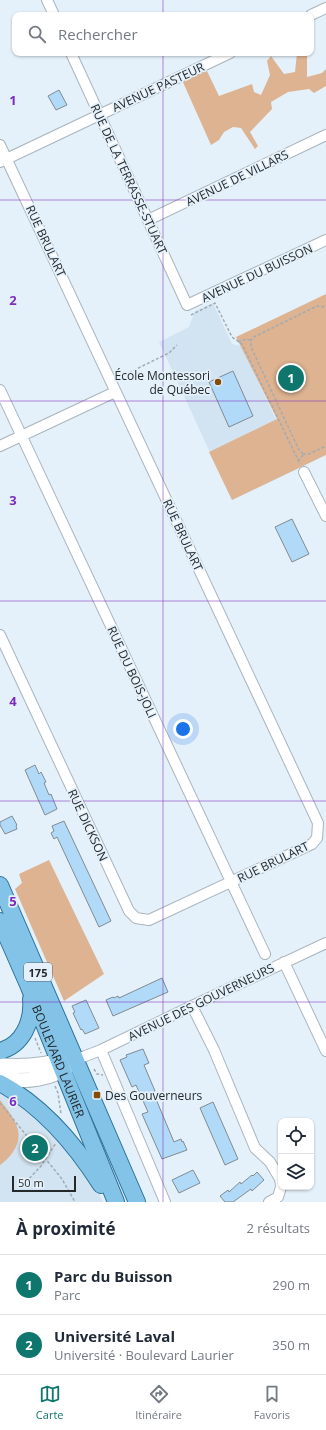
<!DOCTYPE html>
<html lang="fr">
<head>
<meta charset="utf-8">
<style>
  :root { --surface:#fff; --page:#f2f2f3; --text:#1f2937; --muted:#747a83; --line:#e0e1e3; --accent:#0f766e }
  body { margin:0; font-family:"Open Sans",sans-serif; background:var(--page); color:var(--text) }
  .controls { position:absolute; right:12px; bottom:12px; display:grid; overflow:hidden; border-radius:8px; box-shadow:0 1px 3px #0004 }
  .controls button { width:36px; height:36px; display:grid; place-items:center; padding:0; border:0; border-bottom:1px solid var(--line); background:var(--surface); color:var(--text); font:20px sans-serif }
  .scale { position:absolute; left:12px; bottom:10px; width:64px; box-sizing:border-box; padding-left:4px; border:2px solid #24292c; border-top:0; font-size:11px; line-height:14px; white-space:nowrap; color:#24292c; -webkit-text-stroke:3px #e5f1fa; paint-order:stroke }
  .you { position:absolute; left:183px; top:729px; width:14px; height:14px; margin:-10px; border:3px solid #fff; border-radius:50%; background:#1a73e8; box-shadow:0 0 0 6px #1a73e833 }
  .badge { display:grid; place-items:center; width:26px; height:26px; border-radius:50%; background:var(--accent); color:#fff; font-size:13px; font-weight:700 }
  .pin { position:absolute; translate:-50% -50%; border:2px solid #fff; box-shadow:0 1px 4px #0006 }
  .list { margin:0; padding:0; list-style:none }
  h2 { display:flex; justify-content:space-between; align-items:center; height:52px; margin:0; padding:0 16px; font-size:17px }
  h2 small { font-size:13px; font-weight:400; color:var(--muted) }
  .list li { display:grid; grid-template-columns:26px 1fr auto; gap:12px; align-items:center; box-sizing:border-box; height:60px; padding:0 16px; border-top:1px solid var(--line) }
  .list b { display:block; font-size:15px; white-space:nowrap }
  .list p { margin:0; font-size:13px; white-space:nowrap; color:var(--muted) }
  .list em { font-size:13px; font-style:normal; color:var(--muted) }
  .icon { flex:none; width:22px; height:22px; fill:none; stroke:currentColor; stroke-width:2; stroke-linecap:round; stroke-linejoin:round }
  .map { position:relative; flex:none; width:326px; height:1202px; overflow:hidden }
  .search { position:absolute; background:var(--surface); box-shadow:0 1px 3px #0004; left:12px; right:12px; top:12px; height:44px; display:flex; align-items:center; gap:10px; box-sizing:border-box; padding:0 14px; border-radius:8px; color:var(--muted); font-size:15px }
  .sheet { height:172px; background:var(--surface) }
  nav { display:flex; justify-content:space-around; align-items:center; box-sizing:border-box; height:56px; border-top:1px solid var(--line); background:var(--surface); font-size:11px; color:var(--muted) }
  nav a { display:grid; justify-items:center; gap:2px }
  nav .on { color:var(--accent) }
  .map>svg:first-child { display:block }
  .built { fill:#d2e3f1 }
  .green { fill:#ddb391 }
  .building { fill:#b1daf8; stroke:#808b93 }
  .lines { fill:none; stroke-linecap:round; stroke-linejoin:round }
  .street-casing { stroke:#a9b5bd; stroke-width:12 }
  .secondary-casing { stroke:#a9b5bd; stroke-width:16 }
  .primary-casing { stroke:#2d739c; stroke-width:18 }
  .path { stroke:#a1abb2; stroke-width:1.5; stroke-dasharray:3 2; stroke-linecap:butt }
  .street { stroke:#fff; stroke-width:10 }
  .secondary { stroke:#fff; stroke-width:14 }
  .primary { stroke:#84c3e8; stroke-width:16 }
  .grid { fill:none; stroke:#7b2cbf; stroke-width:1; stroke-opacity:0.55 }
  .poi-dot { fill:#864b04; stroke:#e5f1fa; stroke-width:1.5 }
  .labels { text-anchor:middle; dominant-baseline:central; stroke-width:3.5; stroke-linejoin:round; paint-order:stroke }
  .shield { fill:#e5f1fa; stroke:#5e656a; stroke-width:1 }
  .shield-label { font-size:11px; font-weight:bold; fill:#24292c }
  .street-label { font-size:12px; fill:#24292c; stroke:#e5f1fa }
  .poi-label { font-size:12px; fill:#24292c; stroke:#e5f1fa; text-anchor:end }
  .grid-label { font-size:13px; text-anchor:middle; font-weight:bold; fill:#7b2cbf; stroke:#e5f1fa; stroke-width:3.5; stroke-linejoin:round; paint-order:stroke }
</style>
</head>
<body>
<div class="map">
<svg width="326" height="1202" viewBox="0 0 326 1202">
  <rect width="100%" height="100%" fill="#e5f1fa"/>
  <path class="built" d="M213,303L232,344L241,346L299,468L232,500L159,342L189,327L195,311Z
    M0,1092L16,1101L66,1143L98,1191L103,1202H0Z"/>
  <path class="green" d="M297,53H307V77L322,73L326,69V86L314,93L309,89L288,92L271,102L272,109L250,132L258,146L255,149L241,128L233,127L224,132L219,140L211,145L182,80L206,69L219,96L252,84L254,92L261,95L270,75L267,61L271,56L284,74L295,72Z
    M326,294V455L232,500L209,452L277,419L236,337Z
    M49,860L104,974L64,1001L15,889L22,883L19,874Z
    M0,1100C6,1108 14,1117 17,1127C23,1141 12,1157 0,1165Z"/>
  <path class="building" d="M59,90L67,105L56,110L48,96Z
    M233,371L253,416L229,427L209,382Z
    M292,519L309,554L292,562L275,527Z
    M35,765L39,774L41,772L46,782L44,783L49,795L51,794L57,809L45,815L25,770Z
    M12,816L17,825L16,826L17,829L5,834L0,825V822Z
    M64,821L111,921L99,927L57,837L54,839L51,833L54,831L52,826Z
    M162,978L168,992L113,1016L106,1000L113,997L114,998L118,996L119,998Z
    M86,1000L99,1028L85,1034L82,1029L81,1030L73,1013L75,1012L72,1006Z
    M143,1049L149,1063L144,1065L155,1091L153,1092L174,1142L181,1139L182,1142L183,1141L187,1150L162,1159L142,1114L148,1112L136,1085L132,1087L120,1060L127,1057L126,1055Z
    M213,1102L238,1159L225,1165L200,1108Z
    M193,1170L200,1183L179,1193L172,1180Z
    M257,1172L264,1180L252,1191L251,1189L233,1202H225L220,1196L228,1190L229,1192L240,1182L241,1184L252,1175L253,1176Z"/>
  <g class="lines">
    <g class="street-casing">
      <path id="street" d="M47,0L54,15
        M311,15L326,8
        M71,53L187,305L326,240
        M0,145L318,823L317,838L312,844L149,920L136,918L129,911L0,635
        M0,162L230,53
        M148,220L326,135
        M0,390L265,954
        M0,446L115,392
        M304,472L326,516
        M284,962L326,1051
        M192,1006L214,1050L255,1148L270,1162L280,1179L281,1186
        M101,1050L165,1202
        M75,1060L101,1050L192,1006L326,943
        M269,1202L278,1197L281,1187"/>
    </g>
    <g class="secondary-casing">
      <path id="secondary" d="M0,1065C14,1067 30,1066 44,1064C53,1062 60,1060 69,1060
        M0,1078C23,1083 53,1080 71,1064"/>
    </g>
    <g class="primary-casing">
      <g id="primary">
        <path d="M0,885L137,1202"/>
        <path id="s1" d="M0,921L29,987L116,1202"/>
        <path d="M0,1051C23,1045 33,1021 31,999"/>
        <path d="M0,1083C43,1106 75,1144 101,1185"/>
      </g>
    </g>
    <path class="path" d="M191,315L215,303L232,337L242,344L300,464
      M238,342L246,339L251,340
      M120,377L169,353L177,345
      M303,454L299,450L251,347V340L254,337L317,306L326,307
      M303,454H309L326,446
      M298,461L303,455
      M35,1038L41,1053
      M94,1069L97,1074L103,1075
      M55,1086L58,1093L61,1114
      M0,1103L62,1179L75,1202
      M26,1182L41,1166L56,1143"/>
    <use href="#street" class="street"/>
    <use href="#secondary" class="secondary"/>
    <use href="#primary" class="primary"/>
  </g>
  <path class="grid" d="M163,0V15M163,53V1202M0,200H326M0,401H326M0,601H326M0,801H326M0,1002H326"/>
  <g class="poi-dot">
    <circle cx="218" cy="382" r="4"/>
    <rect x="93" y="1091" width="8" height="8" rx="2"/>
  </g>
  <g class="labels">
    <rect class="shield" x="24" y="963" width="28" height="18" rx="3"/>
    <g class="shield-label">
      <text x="38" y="972">175</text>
    </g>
    <g class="street-label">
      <text transform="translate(158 87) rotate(-25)">AVENUE PASTEUR</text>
      <text transform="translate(237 178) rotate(-26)">AVENUE DE VILLARS</text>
      <text transform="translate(129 179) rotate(65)">RUE DE LA TERRASSE-STUART</text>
      <text transform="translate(46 241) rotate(65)">RUE BRULART</text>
      <text transform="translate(257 273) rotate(-25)">AVENUE DU BUISSON</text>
      <text transform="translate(183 535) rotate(65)">RUE BRULART</text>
      <text transform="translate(132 672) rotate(65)">RUE DU BOIS-JOLI</text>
      <text transform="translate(88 825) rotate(65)">RUE DICKSON</text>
      <text transform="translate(273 862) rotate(-26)">RUE BRULART</text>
      <text transform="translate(201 1002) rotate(-26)">AVENUE DES GOUVERNEURS</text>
      <text stroke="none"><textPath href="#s1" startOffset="152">BOULEVARD LAURIER</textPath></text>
    </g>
    <g class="poi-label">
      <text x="210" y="375">École Montessori<tspan x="210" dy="14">de Québec</tspan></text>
      <text x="105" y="1095" text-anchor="start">Des Gouverneurs</text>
    </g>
  </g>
  <g class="grid-label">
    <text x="13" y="105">1</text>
    <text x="13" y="305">2</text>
    <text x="13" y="505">3</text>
    <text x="13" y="706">4</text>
    <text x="13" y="906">5</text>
    <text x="13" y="1106">6</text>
  </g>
</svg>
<div class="controls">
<button><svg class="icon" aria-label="locate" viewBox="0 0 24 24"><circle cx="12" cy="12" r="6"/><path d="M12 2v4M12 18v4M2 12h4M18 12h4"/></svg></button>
<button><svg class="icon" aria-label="layers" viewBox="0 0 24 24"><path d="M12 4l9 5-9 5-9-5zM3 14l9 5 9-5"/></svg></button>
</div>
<div class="scale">50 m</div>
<div class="you"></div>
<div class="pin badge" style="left:291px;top:378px">1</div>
<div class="pin badge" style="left:35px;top:1148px">2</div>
<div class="search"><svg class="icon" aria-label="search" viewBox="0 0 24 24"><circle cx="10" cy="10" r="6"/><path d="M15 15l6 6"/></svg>Rechercher</div>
</div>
<section class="sheet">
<h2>À proximité<small>2 résultats</small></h2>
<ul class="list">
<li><span class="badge">1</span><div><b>Parc du Buisson</b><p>Parc</p></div><em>290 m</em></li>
<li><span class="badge">2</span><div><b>Université Laval</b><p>Université · Boulevard Laurier</p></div><em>350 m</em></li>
</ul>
</section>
<nav>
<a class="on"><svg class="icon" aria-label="map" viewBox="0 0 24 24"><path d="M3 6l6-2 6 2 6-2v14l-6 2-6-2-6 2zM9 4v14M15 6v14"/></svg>Carte</a>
<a><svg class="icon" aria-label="directions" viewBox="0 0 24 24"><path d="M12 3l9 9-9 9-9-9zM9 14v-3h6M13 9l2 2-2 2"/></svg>Itinéraire</a>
<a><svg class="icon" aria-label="saved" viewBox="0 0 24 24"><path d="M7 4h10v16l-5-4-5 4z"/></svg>Favoris</a>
</nav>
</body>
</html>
